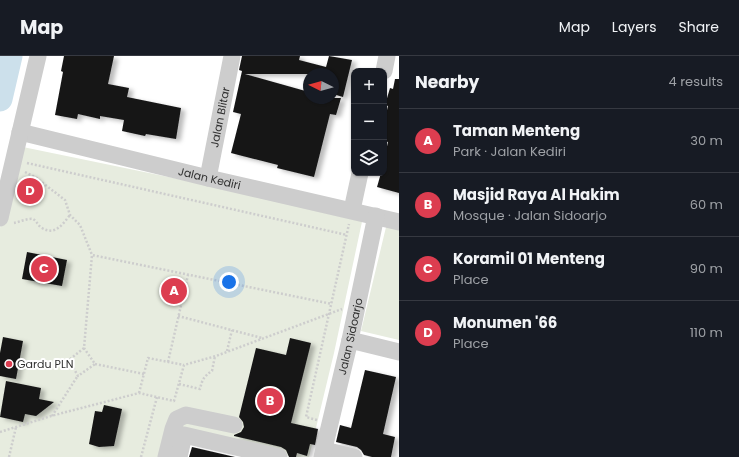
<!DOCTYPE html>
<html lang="en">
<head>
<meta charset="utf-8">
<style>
  :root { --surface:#171b24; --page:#242831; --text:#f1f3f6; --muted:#9ea1a6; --line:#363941; --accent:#dc3d50 }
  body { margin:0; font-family:Poppins,sans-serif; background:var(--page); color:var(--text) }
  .controls { position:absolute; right:12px; top:12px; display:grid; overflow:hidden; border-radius:8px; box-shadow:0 1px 3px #0004 }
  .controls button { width:36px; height:36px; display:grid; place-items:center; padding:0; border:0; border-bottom:1px solid var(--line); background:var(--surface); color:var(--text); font:20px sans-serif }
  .compass { position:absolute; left:303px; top:12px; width:36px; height:36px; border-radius:50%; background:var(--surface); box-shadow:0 1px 3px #0004; rotate:275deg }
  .you { position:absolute; left:229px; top:226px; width:14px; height:14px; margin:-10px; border:3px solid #fff; border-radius:50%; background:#1a73e8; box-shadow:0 0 0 6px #1a73e833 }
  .badge { display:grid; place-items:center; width:26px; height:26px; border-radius:50%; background:var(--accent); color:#fff; font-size:13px; font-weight:700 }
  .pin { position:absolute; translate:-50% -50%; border:2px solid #fff; box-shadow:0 1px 4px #0006 }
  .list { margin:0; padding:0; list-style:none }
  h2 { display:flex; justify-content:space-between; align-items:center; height:52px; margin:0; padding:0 16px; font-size:17px }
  h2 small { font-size:13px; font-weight:400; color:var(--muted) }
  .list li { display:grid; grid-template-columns:26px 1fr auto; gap:12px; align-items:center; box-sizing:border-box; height:64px; padding:0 16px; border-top:1px solid var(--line) }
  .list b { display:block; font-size:15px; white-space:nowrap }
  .list p { margin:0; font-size:13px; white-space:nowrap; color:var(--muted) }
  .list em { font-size:13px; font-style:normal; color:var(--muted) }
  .icon { flex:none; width:22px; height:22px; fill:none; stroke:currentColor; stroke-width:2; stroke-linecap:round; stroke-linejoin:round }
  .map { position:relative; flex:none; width:399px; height:401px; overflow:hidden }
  header { display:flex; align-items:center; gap:24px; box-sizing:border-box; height:56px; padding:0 20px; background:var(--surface); border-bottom:1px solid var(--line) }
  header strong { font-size:19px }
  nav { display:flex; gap:22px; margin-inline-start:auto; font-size:14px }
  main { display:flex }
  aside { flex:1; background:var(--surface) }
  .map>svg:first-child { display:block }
  .green { fill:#e7ecdf }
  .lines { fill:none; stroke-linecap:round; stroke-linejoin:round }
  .river { stroke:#cce0eb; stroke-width:25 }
  .building { fill:#171717; filter:url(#shadow) }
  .path { stroke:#cdcdcd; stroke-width:2.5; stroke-dasharray:2 2; stroke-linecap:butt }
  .minor { stroke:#cdcdcd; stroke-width:17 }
  .poi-dot { fill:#dc3d50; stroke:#fff; stroke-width:1.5 }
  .labels { text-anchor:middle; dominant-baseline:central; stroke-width:4; stroke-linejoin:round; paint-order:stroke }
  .street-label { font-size:11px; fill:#303030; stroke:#fff }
  .poi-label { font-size:11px; fill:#303030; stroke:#fff; text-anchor:start }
</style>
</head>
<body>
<header>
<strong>Map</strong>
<nav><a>Map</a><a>Layers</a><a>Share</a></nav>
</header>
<main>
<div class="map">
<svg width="399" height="401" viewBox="0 0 399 401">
  <defs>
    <filter id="shadow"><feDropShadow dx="4.5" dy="2.5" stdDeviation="2" flood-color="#0004"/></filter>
  </defs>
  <rect width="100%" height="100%" fill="#fff"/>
  <path class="green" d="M18,90L363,161L334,297L309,401H292L226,383L177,374L170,401H0V172Z
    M387,167L399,169V284L361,275Z"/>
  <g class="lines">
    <path class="river" d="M0,43L10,0"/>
  </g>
  <path class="building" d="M64,0H114L108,28L129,32L127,41L181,52L176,83L146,78L145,80L122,75L124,64L100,60V63L78,58L77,63L55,59L63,16L61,15Z
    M242,0H300L299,4L326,11L329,0L352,4L343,41L333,38V18H245L309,36V42H341L336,59L330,58L314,121L277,112L278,109L231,97L241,58L233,56L242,15L239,14Z
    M395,23H399V137L377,131L381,117H384V103L388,86L384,85V66L388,50L385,49L390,32L393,33Z
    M27,196L67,204L62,230L22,223Z
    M3,281L23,285L16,323L0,320V297Z
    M290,282L311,287L291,367L318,373L315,389L310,388L307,400L297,397L296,401H289L286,394L281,391L234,380V379L241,376L244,371L243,366L239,361L256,292L286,299Z
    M365,314L396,321L383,378L395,381L391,401H372L364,399L361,394L357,391L336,386L340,369L351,372Z
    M6,325L41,332L39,343L54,346L36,360L25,358L23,366L0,361Z
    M104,349L122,353L114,390L99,391L89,388L95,355L102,356Z
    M192,391L235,401H189Z"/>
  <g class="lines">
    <path class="path" d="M27,107L347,179
      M25,116L35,121L65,144L70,159L80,169L92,199
      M14,167C19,166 28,162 33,163C37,165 38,170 42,172C55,180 63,168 70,159
      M178,260L262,282
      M84,292L69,304L78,320L95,308L84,292L92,199L332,248
      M227,295L232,274
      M168,306L188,219
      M95,308L144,318
      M179,328L200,333C202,324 204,320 212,315L215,300
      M139,337L148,302L184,309
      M52,360L77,321
      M317,364L306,361L349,168
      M0,376L51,360L139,337L174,345L184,309L216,300L342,253
      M9,401L16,371
      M141,401L157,341"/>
    <g class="minor">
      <path d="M384,15L387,0"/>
      <path id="s1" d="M20,76L208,122L399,166"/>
      <path id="s2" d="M208,122L232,0"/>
      <path d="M352,154L360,117"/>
      <path d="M0,162L38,0"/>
      <path d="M350,284L399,296"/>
      <path d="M324,394L354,401"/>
      <path d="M166,401L173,373L177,363L186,359L234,369"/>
      <path d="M179,401L184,379L279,401"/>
      <path id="s3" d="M322,401L350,284L376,160"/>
    </g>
  </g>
  <circle class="poi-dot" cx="9" cy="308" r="4"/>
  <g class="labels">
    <g class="street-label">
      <text stroke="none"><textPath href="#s2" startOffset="62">Jalan Blitar</textPath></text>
      <text stroke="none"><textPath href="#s1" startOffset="195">Jalan Kediri</textPath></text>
      <text stroke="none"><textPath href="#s3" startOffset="124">Jalan Sidoarjo</textPath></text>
    </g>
    <g class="poi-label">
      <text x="17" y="308">Gardu PLN</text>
    </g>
  </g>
</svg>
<div class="controls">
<button>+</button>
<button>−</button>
<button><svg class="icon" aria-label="layers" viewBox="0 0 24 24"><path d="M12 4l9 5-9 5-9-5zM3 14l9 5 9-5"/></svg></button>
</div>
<svg class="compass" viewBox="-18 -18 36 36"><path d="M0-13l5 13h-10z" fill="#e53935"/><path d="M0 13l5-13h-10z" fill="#9ea1a6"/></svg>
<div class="you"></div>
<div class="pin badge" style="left:174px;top:235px">A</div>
<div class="pin badge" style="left:270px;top:345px">B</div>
<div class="pin badge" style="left:44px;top:213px">C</div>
<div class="pin badge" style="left:30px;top:135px">D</div>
</div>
<aside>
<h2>Nearby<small>4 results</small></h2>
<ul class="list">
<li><span class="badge">A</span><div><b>Taman Menteng</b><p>Park · Jalan Kediri</p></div><em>30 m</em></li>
<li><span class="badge">B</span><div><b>Masjid Raya Al Hakim</b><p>Mosque · Jalan Sidoarjo</p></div><em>60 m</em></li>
<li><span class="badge">C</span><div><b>Koramil 01 Menteng</b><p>Place</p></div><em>90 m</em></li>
<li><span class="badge">D</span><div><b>Monumen '66</b><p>Place</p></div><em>110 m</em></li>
</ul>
</aside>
</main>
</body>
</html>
